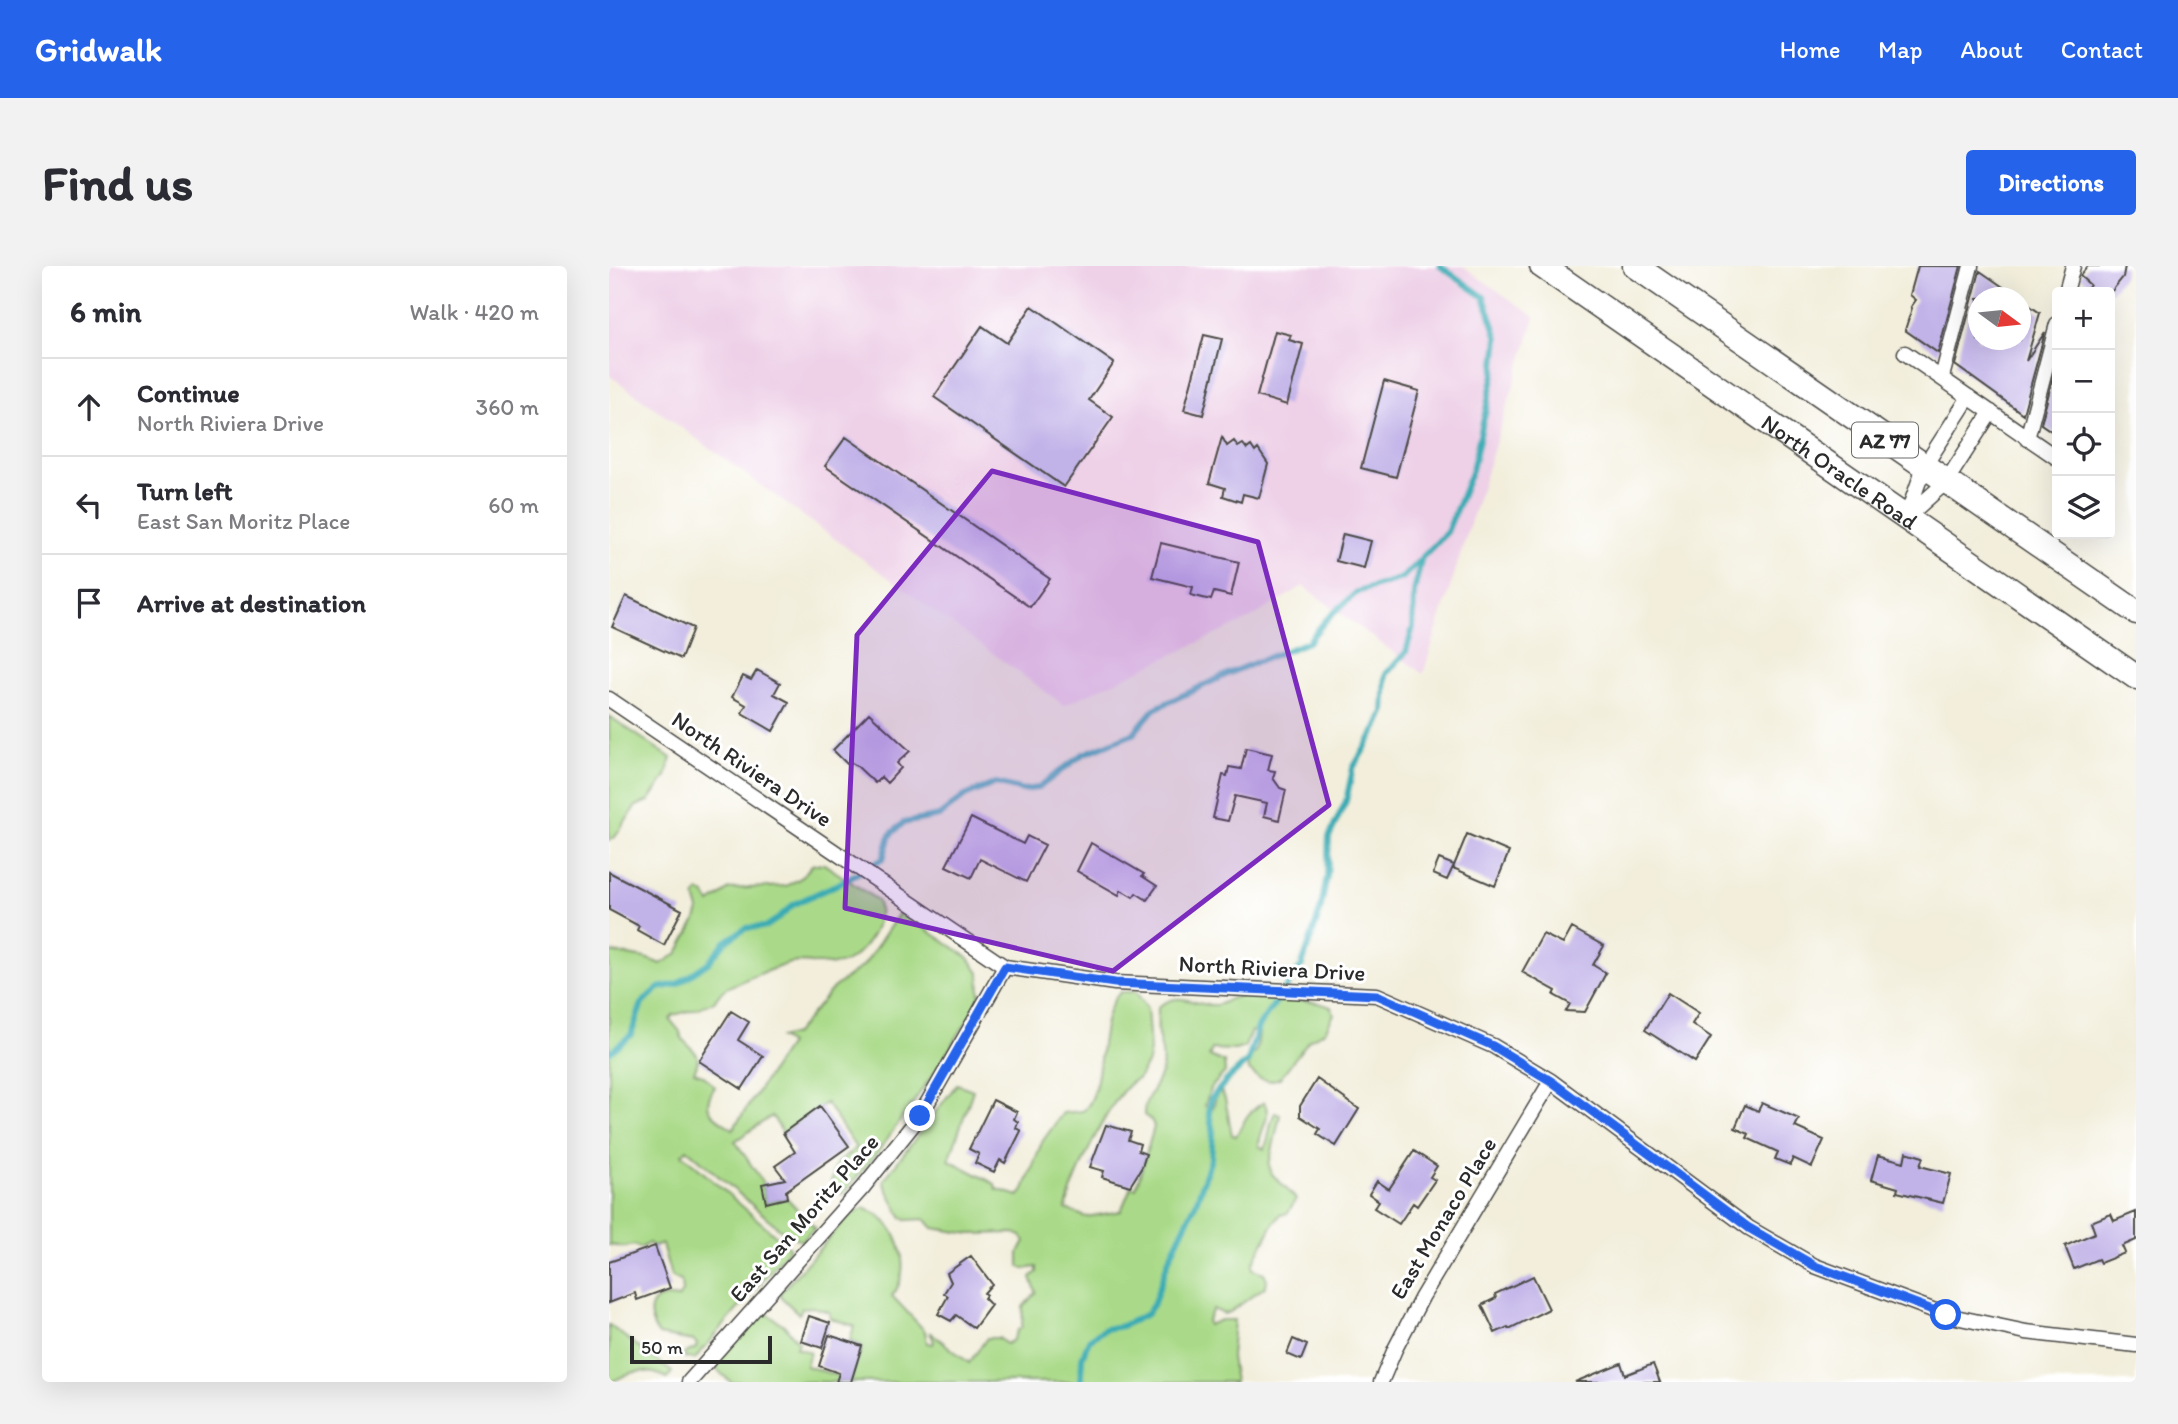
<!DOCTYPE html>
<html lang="en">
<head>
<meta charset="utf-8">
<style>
  :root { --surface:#fff; --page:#f2f2f3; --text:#2b2b33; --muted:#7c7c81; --line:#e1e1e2; --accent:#2563eb }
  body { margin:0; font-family:Itim,sans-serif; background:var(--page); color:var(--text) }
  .controls { position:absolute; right:21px; top:21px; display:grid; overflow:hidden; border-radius:7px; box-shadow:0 7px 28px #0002 }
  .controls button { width:63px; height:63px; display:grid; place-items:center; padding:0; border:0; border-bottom:2px solid var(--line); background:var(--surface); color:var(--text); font:35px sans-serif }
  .compass { position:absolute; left:1359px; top:21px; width:63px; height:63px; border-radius:50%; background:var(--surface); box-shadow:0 7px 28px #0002; rotate:105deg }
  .scale { position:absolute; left:21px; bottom:18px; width:142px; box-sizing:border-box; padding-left:7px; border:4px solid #2b2b2b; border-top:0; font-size:19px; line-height:24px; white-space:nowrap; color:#2b2b2b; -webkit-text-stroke:5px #fff; paint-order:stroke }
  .stop { position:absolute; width:21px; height:21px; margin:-16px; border:5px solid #2563eb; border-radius:50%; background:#fff }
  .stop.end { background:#2563eb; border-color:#fff; box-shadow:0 2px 7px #0008 }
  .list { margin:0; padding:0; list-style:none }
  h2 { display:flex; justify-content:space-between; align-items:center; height:91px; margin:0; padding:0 28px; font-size:30px }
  h2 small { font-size:23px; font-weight:400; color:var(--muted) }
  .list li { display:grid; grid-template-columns:46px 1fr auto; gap:21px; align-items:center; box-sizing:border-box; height:98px; padding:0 28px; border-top:2px solid var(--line) }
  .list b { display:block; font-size:26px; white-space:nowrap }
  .list p { margin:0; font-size:23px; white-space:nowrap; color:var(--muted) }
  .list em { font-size:23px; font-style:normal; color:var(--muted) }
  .icon { flex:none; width:38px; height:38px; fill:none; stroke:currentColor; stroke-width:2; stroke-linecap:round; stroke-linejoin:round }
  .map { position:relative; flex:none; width:1527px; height:1116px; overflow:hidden; border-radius:7px }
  header { display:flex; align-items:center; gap:42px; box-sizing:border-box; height:98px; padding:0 35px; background:var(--accent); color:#fff }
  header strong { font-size:33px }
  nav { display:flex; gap:38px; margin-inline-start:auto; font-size:24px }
  .intro { display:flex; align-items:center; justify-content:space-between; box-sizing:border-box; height:168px; padding:0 42px }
  h1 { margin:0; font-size:49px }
  .button { padding:18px 32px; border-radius:7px; background:var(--accent); color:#fff; font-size:24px; font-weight:700 }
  main { display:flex; gap:42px; padding:0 42px }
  aside { flex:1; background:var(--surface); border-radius:7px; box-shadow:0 7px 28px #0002 }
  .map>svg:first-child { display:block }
  .built { fill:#eed0e7 }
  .green { fill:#aada89; stroke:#6a825a; stroke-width:2 }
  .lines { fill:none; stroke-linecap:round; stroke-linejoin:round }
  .stream { stroke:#39abb4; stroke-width:6 }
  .building { fill:#c1b2e8 }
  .minor-casing { stroke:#494845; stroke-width:17 }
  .trunk-casing { stroke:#494845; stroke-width:27 }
  .minor { stroke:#fff; stroke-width:14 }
  .trunk { stroke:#fff; stroke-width:24 }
  .route { stroke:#2563eb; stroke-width:9 }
  .marked { fill:#7b2cbf; fill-opacity:0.2; stroke:#7b2cbf; stroke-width:5; stroke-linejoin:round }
  .labels { text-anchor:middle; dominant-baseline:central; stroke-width:6; stroke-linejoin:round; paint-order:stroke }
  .shield { fill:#fff; stroke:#6b6b6b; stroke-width:2 }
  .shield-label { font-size:21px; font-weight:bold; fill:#2b2b2b }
  .street-label { font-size:23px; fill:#2b2b2b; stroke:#fff }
</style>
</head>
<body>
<header>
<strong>Gridwalk</strong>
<nav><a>Home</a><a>Map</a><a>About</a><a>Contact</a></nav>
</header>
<div class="intro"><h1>Find us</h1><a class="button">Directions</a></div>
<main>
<aside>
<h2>6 min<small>Walk · 420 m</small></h2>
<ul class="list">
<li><svg class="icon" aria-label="ahead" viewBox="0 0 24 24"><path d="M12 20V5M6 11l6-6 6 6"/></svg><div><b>Continue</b><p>North Riviera Drive</p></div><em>360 m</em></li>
<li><svg class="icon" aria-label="left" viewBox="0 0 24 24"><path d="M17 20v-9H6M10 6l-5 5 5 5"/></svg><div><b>Turn left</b><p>East San Moritz Place</p></div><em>60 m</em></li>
<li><svg class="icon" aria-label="arrive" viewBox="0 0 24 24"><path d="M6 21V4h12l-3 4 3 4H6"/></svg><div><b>Arrive at destination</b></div></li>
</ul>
</aside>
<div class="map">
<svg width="1527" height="1116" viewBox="0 0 1527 1116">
  <rect width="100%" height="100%" fill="#fff"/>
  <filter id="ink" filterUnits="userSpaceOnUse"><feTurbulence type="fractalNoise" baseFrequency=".0143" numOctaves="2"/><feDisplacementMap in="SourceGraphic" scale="14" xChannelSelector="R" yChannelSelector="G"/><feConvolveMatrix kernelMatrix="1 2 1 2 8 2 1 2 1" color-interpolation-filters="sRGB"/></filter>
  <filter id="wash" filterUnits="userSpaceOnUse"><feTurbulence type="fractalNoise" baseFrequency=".00686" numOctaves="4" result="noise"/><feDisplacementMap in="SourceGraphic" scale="28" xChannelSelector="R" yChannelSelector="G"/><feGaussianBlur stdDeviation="1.57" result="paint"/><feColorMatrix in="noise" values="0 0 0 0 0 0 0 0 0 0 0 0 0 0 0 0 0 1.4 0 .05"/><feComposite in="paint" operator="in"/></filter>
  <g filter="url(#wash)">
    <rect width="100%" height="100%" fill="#f2eedb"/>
    <path class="built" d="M0,0H853L926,51L814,408L694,320L640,353L455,439L0,109Z"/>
    <path class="green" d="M0,450L62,492L57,510L40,535L27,540L6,571L0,574Z
      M207,598H215L268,634C277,655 257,683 240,694C222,705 201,693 182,697C172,699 124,718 116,723C111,726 109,732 105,735C94,742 77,746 64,749L61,753C63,757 66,759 68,762C73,766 70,767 73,772C83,787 95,784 85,806L94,809L106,821C90,844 104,850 124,863L180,778L171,772L186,768L224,722L255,699L291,646L360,692L370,707L371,728L365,744L327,804L269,886L234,928L222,917L227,898L247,882L217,837L174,867L163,850L126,875L155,918L153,919L157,937L178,932L206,962L192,975L171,963L78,883L73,888L180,981L177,987L86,1093L76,1092L75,1088L87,1082L88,1078L85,1075L50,1069C35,1049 39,1026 69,1032L73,1026L72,1015L62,1010L53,978L45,981L40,977L31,982L25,979L15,981L0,979V686L36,692L52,698L69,687L87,654L90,644L86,631L90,625L95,628L101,637L120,623L177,620L192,612L203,599Z
      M512,726H527L538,742L541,784L539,796L529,813C507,817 460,920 457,943L477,951L512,945L522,921L527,922L545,861L543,855L535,849C534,832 550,820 553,803C555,790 552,781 549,769C548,760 549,750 549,741C574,723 581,740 606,739C615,738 619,732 627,731C643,726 691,735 710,737L722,741L725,748L716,765L700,774L671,812L661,815L650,812L640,804L639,795L648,783L650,767L642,765L636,781L626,784L603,783L600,790L615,796L616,806L601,823L596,840L604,842L608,828L613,826L616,833L623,869L627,870C639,851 634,850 655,836C664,851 650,864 650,880L655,883C662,872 659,858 666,847L671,849L660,899L663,908L687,933L679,947L671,949L663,960L644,997V1003L655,1007L658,1013L657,1020L621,1046L615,1048L604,1043L598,1055L599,1059L612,1054H625L622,1091L626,1116H122L107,1103L110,1094L153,1045L175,1059L189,1076L187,1082L201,1086L197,1100L242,1114L253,1080L241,1075L245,1060L221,1052L220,1046L204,1041L193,1042L190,1048L172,1031L171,1027L238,952L253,942C289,950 306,1002 283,1030L316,1065L318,1077L324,1078L325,1075L321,1066L360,1097L378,1072H390L397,1078L403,1075L409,1064L413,1061L414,1041L427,1026L422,1011L428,1006V1001L415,1003L410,1000V987L416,975L412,970L405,967L362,968L324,962L316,953L298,954L293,952L274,915L348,818L364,824L340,894L386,918L387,923L410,930L414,926L433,876L454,847L474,845C498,827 485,748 512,726Z
      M0,1059L63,1106L59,1112C48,1107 35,1103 22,1107C14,1109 8,1115 0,1116Z"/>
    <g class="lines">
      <path class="stream" d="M0,787L22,769L33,737L50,722L68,718L99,697L116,676L137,662L156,661L167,654L185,638L229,618L274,593L281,569L294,557L330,550L356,530L387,517L414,524L429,522L474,488L524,468L545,443L625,405L699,376L716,355L748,326L793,312L838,266L863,204L885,108L889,72L875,31L831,0
        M472,1116L473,1092L480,1074L496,1063L513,1060L538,1048L545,1037L560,993L587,937L602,893L604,866L600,847L602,833L618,814L639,795L649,761L693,699L711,645L718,610L720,571L737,535L744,502L768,462L775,446L777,408L797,386L804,361L805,326L812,294"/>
    </g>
    <g id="blocks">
      <path class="building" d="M1309,0H1352L1329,87L1296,64L1303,42L1302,41L1307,34L1301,29Z
        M1479,0H1516L1514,11L1502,26H1476L1481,19L1471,10Z
        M1371,5L1410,32H1369V74H1411V33L1431,47L1417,95L1436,66L1414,148L1346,99Z
        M423,40L505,97L480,134L504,151L455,221L325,131L373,60L398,77Z
        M666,65L682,69L680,74L694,78L678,139L648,130Z
        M595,69L613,73L594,149L575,144Z
        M1448,95V169L1432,158Z
        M775,115L810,125L787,211L752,202Z
        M237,171L441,313L421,341L216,200Z
        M613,171L618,180L625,175L629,181L634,178L638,183L642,180L646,186L649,183L659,198L650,232L634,228L632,236L614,230L616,222L600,217Z
        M734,268L762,275L755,302L727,295Z
        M552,277L630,296L622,330L605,326L602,334L582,329L584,321L543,311Z
        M17,330L84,362L72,393L3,361Z
        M148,404L171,417L165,428L180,436L164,465L133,447L137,439L123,431L134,410L142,414Z
        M260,447L301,485L288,497L292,502L278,517L272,511L266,517L248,500L241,496L238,498L224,484Z
        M637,482L663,488L659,504L666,505L664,512L671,522L677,524L670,554L655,550L658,537L626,530L619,555L604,552L614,509L618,510L620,501L632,503Z
        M362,552L414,578L418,570L436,579L417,616L371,593L362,612L337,600Z
        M858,568L900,586L886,620L844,602Z
        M482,577L535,608L533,610L548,620L538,634L527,627L524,631L512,624L510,629L468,605Z
        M830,593L845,599L838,614L824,608Z
        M0,606L73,644L55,679L28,664L30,660L0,644Z
        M963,662L995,680L984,699L997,707L976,746L957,745L961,738L945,729L947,725L913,706L934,668L954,678Z
        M1059,727L1090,747L1083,758L1102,771L1086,796L1036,764Z
        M122,745L140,756L129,774L154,790L133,823L90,795Z
        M708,813L750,843L727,880L708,868L711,863L691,850V840Z
        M384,834L408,846L405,853L409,856L407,862L412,865L396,897L391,894L385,906L366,897L370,888L360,883Z
        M1153,837L1190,853L1186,861L1215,874L1203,901L1184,892L1181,899L1166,893L1169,886L1138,872L1140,868L1126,862L1136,839L1149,845Z
        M211,840L240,880L177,925L178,932L157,937L153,918L176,913L166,900L186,886L174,867Z
        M497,859L522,866L519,874L531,878L529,885L537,888L533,901L521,920L493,911L495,905L481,901Z
        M805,885L828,900L821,911L826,914L808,940L804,937L790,958L765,942L770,935L760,928L768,915L780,923Z
        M1297,886L1314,891L1311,900L1342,908L1334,937L1288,926L1289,922L1262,914L1269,889L1295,896Z
        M1527,946V974L1513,980L1516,987L1491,997L1489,993L1465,1003L1456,980L1486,967L1482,956L1502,948L1505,955Z
        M46,980L61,1022L28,1034L26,1027L0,1037V996Z
        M362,990L383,1018L375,1027L377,1029L375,1032L382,1039L365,1062L347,1049L342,1055L329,1048L339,1030L335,1027L342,1016L338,1007Z
        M924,1010L940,1043L900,1063L899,1061L886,1067L873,1039L887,1032L886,1028Z
        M200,1050L221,1057L213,1082L192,1075Z
        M220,1069L253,1080L242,1116H227L230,1107L210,1100Z
        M684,1073L698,1079L692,1094L678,1088Z
        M1012,1097L1016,1109L1044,1098L1051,1116H966Z"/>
    </g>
  </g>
  <g filter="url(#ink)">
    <use href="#blocks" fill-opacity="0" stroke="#494845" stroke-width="2"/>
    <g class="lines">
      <g class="minor-casing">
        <path id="minor" d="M1457,26L1464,0
          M1296,87L1448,192
          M1333,111L1362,0
          M1418,173L1448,58
          M1298,251L1337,216L1382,146
          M1297,252L1315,201L1360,131
          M0,433L396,701L506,717L768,729L884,780L942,815L1140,962L1206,1000L1337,1049L1417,1066L1527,1079
          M80,1116L255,920L311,850L396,701
          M772,1116L786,1083L813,1031L942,815"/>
      </g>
      <g class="trunk-casing">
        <g id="trunk">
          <path id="s1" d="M933,0L1527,411"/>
          <path d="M1026,0L1527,346"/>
        </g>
      </g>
      <use href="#minor" class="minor"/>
      <use href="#trunk" class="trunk"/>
    </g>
  </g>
  <g class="lines" filter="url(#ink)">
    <path class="route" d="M311,850L396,701L506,717L768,729L884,780L942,815L1140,962L1206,1000L1337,1049"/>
  </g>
  <path class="marked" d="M383,205L649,276L720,539L504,705L236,642L248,369Z"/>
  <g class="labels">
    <rect class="shield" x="1243" y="156.5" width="66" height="35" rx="5"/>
    <g class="shield-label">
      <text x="1276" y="174">AZ 77</text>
    </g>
    <g class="street-label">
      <text stroke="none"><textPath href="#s1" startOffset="362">North Oracle Road</textPath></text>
      <text transform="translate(143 503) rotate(34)">North Riviera Drive</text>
      <text transform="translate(663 702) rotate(3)">North Riviera Drive</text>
      <text transform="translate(195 952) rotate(-49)">East San Moritz Place</text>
      <text transform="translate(834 952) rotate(-59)">East Monaco Place</text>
    </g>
  </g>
</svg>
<div class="controls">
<button>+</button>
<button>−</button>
<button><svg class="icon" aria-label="locate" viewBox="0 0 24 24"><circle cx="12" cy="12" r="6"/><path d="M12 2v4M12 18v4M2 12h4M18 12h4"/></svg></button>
<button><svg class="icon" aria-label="layers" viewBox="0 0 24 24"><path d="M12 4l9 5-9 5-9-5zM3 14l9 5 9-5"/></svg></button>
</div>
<svg class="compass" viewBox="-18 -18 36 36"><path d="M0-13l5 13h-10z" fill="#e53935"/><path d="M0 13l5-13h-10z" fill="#7c7c81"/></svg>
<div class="scale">50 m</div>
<div class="stop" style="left:1337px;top:1049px"></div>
<div class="stop end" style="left:311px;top:850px"></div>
</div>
</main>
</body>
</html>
